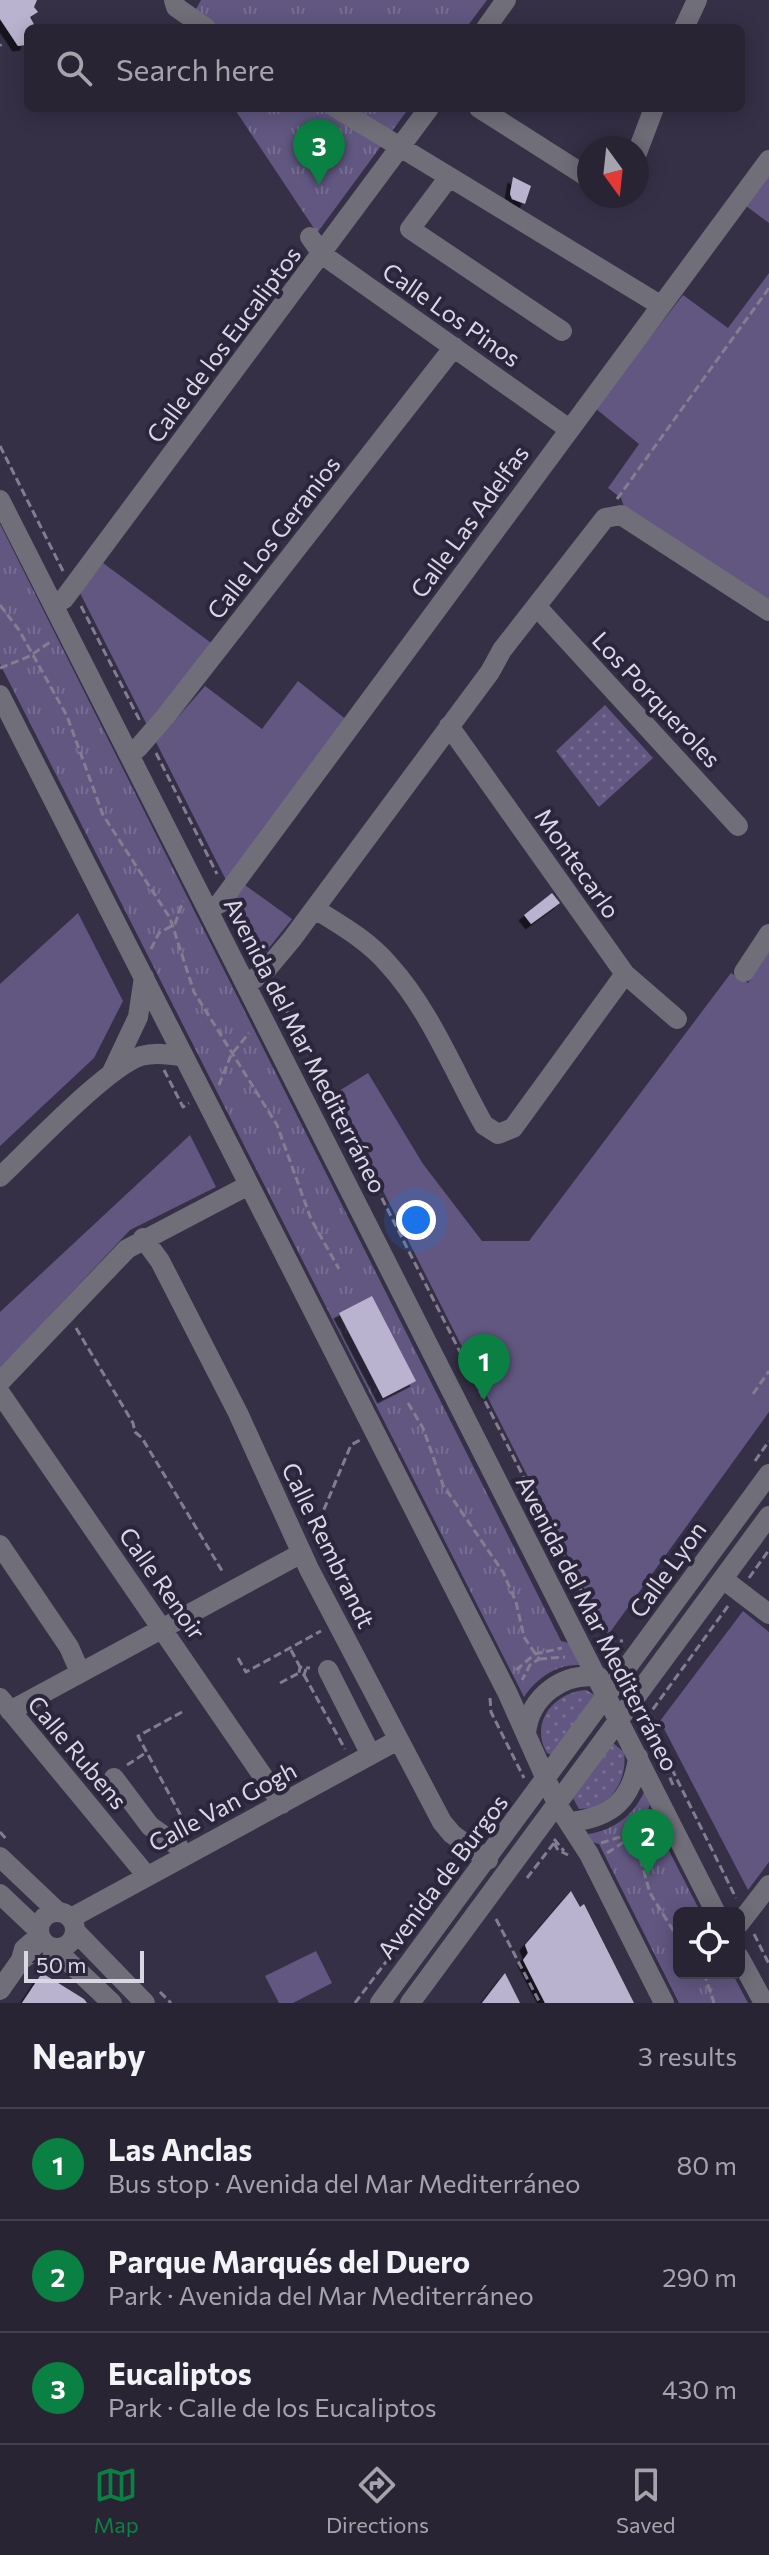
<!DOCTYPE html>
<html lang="en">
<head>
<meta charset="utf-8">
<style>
  :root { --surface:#282434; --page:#302c3c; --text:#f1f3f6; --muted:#a5a4ac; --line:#44414f; --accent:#0b8043 }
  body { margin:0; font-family:Commissioner,sans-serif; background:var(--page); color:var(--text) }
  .controls { position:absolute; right:24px; bottom:24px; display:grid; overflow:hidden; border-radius:12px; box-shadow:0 4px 20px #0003 }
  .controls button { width:72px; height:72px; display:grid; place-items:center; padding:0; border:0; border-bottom:2px solid var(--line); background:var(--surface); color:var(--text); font:40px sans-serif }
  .compass { position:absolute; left:577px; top:136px; width:72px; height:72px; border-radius:50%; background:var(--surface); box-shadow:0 4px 20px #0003; rotate:165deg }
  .scale { position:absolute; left:24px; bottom:20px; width:120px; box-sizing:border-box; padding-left:8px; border:4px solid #dad7e5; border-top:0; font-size:22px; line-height:28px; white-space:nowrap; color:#dad7e5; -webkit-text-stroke:6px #2b263b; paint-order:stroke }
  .you { position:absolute; left:416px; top:1220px; width:28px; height:28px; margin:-20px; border:6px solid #fff; border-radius:50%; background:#1a73e8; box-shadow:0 0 0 12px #1a73e833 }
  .badge { display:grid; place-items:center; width:52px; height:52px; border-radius:50%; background:var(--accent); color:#fff; font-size:26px; font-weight:700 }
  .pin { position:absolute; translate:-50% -66px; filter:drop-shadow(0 2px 4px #0008) }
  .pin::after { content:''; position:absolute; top:42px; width:28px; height:24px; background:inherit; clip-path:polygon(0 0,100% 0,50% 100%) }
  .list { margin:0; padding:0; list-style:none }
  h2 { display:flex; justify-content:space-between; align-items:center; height:104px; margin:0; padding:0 32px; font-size:34px }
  h2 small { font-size:26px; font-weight:400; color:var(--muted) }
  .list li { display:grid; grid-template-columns:52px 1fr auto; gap:24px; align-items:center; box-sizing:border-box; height:112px; padding:0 32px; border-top:2px solid var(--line) }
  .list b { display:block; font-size:30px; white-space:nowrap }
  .list p { margin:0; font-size:26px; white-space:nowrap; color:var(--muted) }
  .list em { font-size:26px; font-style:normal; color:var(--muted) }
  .icon { flex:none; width:44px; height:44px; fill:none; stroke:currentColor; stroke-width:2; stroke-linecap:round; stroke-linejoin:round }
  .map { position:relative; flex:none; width:769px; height:2003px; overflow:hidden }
  .search { position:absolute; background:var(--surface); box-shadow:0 4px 20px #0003; left:24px; right:24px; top:24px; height:88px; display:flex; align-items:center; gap:20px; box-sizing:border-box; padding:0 28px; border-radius:12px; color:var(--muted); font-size:30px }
  .sheet { height:440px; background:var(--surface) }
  nav { display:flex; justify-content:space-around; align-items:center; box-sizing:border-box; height:112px; border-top:2px solid var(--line); background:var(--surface); font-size:22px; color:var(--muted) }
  nav a { display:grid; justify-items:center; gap:4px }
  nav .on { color:var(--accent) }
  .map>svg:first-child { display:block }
  .grass { fill:#615781 }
  .park { fill:url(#park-tufts) }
  .garden { fill:url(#garden-dots) }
  .building { fill:#b9b3cf; filter:url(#shadow) }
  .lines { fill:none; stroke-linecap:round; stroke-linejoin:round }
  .path { stroke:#827e90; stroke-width:3; stroke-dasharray:8 4; stroke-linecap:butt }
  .minor { stroke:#706e79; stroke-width:20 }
  .labels { text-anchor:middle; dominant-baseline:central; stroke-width:8; stroke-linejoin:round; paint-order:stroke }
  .street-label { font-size:24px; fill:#dad7e5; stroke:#2b263b }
</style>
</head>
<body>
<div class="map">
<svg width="769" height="2003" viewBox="0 0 769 2003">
  <defs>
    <pattern id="park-tufts" width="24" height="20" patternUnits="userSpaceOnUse" patternTransform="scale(2)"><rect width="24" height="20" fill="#615781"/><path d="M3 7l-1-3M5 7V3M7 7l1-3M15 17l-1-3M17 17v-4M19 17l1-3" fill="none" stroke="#776e93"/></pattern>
    <pattern id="garden-dots" width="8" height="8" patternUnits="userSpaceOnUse" patternTransform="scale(2)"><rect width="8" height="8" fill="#615781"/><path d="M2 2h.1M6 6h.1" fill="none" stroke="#776e93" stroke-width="1.8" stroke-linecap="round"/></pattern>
    <filter id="shadow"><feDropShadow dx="-5.5" dy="5.5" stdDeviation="0" flood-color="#0009"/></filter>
  </defs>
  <rect width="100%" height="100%" fill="#353046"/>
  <path class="grass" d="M769,174V223L746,206Z
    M769,273V605L624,507L621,498L608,488L639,444L595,408L683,295L728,328Z
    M103,563L214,645L149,729L80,593Z
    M298,681L348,721L228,884L156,742L205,686L262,729Z
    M245,885L292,919L264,954L235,897Z
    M78,913L123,1001L94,1058L0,1146V984Z
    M769,950V1412L608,1635L334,1094L368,1073L423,1164L482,1241H529L731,973L748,983Z
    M190,1135L216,1187L130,1230L0,1369V1312Z
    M743,1611L769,1632V1862L748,1890L660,1721Z
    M316,1951L332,1983L293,2003H279L265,1976Z"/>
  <path class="park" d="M201,0H487L466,28H215L193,15Z
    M234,108H409L317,233Z
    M0,524L561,1641L569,1643L579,1665C556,1664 536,1679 524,1697L0,664Z
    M644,1792L650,1804L648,1810L701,1913H679V1973H732L748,2003H679L599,1844L592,1842L588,1834C614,1830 633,1816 644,1792Z"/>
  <path class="garden" d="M605,705L653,758L599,807L556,751Z
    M586,1690L595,1695L552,1755L547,1753C529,1723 554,1692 586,1690Z
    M613,1743L624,1752C628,1781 610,1809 579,1809L573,1798Z"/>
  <path class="building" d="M0,0H37L34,7L38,12L30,17L36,28H28L26,45L18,46L0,19Z
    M513,177L531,186L525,204L512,199L510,194Z
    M552,893L560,903L531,924L524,915Z
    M372,1296L416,1381L383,1398L339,1313Z
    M571,1891L580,1907L584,1904L634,2003H545L523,1960L528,1953L525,1945Z
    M42,1973L84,1999L87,2003H22Z
    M505,1973L520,2003H482Z"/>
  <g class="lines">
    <path class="path" d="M0,46L1,44
      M0,446L63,571
      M617,499L769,288
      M0,605L19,630L67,716L103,815L170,918L194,992L277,1125L311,1219L339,1269
      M81,606L140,721
      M0,668L30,656L53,640
      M156,753L217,874
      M235,910L257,953
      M151,949L159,933L175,924L183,901
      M273,984L614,1655
      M164,1070L183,1107L189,1103
      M219,1085L231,1055L249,1033
      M76,1328L133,1423L135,1432L142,1438L224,1574
      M753,1394L769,1371
      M408,1403L423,1428L443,1485L503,1572L516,1602L524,1637L539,1659L530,1665L522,1680
      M755,1461L769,1441
      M311,1528L317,1526L351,1445L360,1440
      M749,1578L769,1550
      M596,1638L623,1641
      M291,1650L300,1667
      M238,1658L246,1672L321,1631
      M539,1659L565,1657
      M306,1669L304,1675L299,1673L300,1667L310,1668
      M516,1670L535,1654L562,1648
      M304,1675L345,1749
      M280,1683L299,1673
      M490,1698L491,1712L524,1778
      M182,1712L138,1736L189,1831
      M645,1715L736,1898
      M127,1765L147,1752
      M673,1785L645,1720L728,1606
      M646,1812L634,1828L626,1831L638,1851L650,1893L679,1940
      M0,1832L7,1840
      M554,1839L564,1851
      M554,1843L558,1850L568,1855
      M601,1843L620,1837L626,1831
      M607,1853L627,1840L649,1816
      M527,1878L554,1843
      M496,1919L540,2003
      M754,1934L769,1964
      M704,1973L714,2003
      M160,1992L171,2003
      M355,2003L401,1942"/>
    <path class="minor" d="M174,0L176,7L206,28
      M486,28L506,0
      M684,28L697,0
      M336,108L660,305
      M479,108L589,178
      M637,153L654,108
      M449,177L410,229L562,331
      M310,237L323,255L569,429
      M0,500L716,1913
      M53,605L64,599L429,108
      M538,608L738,826
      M0,695L508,1694L558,1806L589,1854L664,2003
      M449,726L625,974L677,1019
      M128,753L138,748L165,717L454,347
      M208,909L220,903L769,160
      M315,909C341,925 369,941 389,965C430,1010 454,1072 484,1125L498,1134L513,1128L625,974
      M744,972L769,934
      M246,985L266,970L292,939L490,672L502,650L605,518L621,515L769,611
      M112,1072L138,1017L144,977
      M0,1177C29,1150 108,1066 141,1056C155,1052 169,1054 184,1057
      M143,1238L160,1261L238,1413L309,1569L442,1822L452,1834L488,1860
      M0,1382L127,1249L247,1186
      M0,1393L282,1804
      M0,1545L69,1647L80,1672
      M723,1579L769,1614
      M328,1670L371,1755
      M0,1698L147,1876
      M10,1711L302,1553
      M526,1733C530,1696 563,1672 599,1677
      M114,1778L150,1826L178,1846L183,1857
      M571,1822C612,1817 633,1799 638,1757
      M0,1857L58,1912
      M0,1894L38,1930
      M39 1930a18 18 0 1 1 36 0a18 18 0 1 1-36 0Z
      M71,1918L398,1740
      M739,1924L769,1885
      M76,1932L145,2003
      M39,1936L24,1949L21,1960L37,1949L49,1947
      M55,1949L112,2003
      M739,1957L764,2003
      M0,1990L21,1960
      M380,2003L769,1474
      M410,2003L769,1516"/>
  </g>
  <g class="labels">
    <g class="street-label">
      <text transform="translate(452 314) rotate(35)">Calle Los Pinos</text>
      <text transform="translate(223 344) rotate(-53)">Calle de los Eucaliptos</text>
      <text transform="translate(469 521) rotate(-54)">Calle Las Adelfas</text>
      <text transform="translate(273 537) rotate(-52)">Calle Los Geranios</text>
      <text transform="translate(657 699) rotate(47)">Los Porqueroles</text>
      <text transform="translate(578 863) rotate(55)">Montecarlo</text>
      <text transform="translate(306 1045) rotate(63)">Avenida del Mar Mediterráneo</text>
      <text transform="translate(329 1545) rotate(64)">Calle Rembrandt</text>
      <text transform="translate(667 1569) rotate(-54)">Calle Lyon</text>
      <text transform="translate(163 1583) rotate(55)">Calle Renoir</text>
      <text transform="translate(598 1623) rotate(63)">Avenida del Mar Mediterráneo</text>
      <text transform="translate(78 1752) rotate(50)">Calle Rubens</text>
      <text transform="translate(222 1806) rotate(-28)">Calle Van Gogh</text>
      <text transform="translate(442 1876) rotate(-53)">Avenida de Burgos</text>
    </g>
  </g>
</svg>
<div class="controls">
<button><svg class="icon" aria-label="locate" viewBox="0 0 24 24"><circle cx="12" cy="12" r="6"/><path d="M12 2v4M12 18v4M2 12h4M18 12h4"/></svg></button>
</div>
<svg class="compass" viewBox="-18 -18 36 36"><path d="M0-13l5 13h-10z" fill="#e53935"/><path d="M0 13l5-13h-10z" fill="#a5a4ac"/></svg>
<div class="scale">50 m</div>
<div class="you"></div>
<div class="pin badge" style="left:484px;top:1400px">1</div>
<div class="pin badge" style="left:648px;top:1875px">2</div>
<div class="pin badge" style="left:319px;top:185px">3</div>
<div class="search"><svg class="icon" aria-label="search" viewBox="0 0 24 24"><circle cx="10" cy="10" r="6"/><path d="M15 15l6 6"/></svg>Search here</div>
</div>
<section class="sheet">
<h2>Nearby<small>3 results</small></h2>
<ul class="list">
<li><span class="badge">1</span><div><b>Las Anclas</b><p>Bus stop · Avenida del Mar Mediterráneo</p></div><em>80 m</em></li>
<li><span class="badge">2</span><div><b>Parque Marqués del Duero</b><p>Park · Avenida del Mar Mediterráneo</p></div><em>290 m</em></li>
<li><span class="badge">3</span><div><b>Eucaliptos</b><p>Park · Calle de los Eucaliptos</p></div><em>430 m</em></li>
</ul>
</section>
<nav>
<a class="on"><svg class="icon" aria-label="map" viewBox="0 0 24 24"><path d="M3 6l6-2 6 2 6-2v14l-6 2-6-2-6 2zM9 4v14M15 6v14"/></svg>Map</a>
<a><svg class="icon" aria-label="directions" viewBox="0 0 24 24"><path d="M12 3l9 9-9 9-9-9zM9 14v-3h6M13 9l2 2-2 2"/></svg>Directions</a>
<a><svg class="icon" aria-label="saved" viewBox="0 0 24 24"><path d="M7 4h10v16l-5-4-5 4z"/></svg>Saved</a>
</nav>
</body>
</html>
